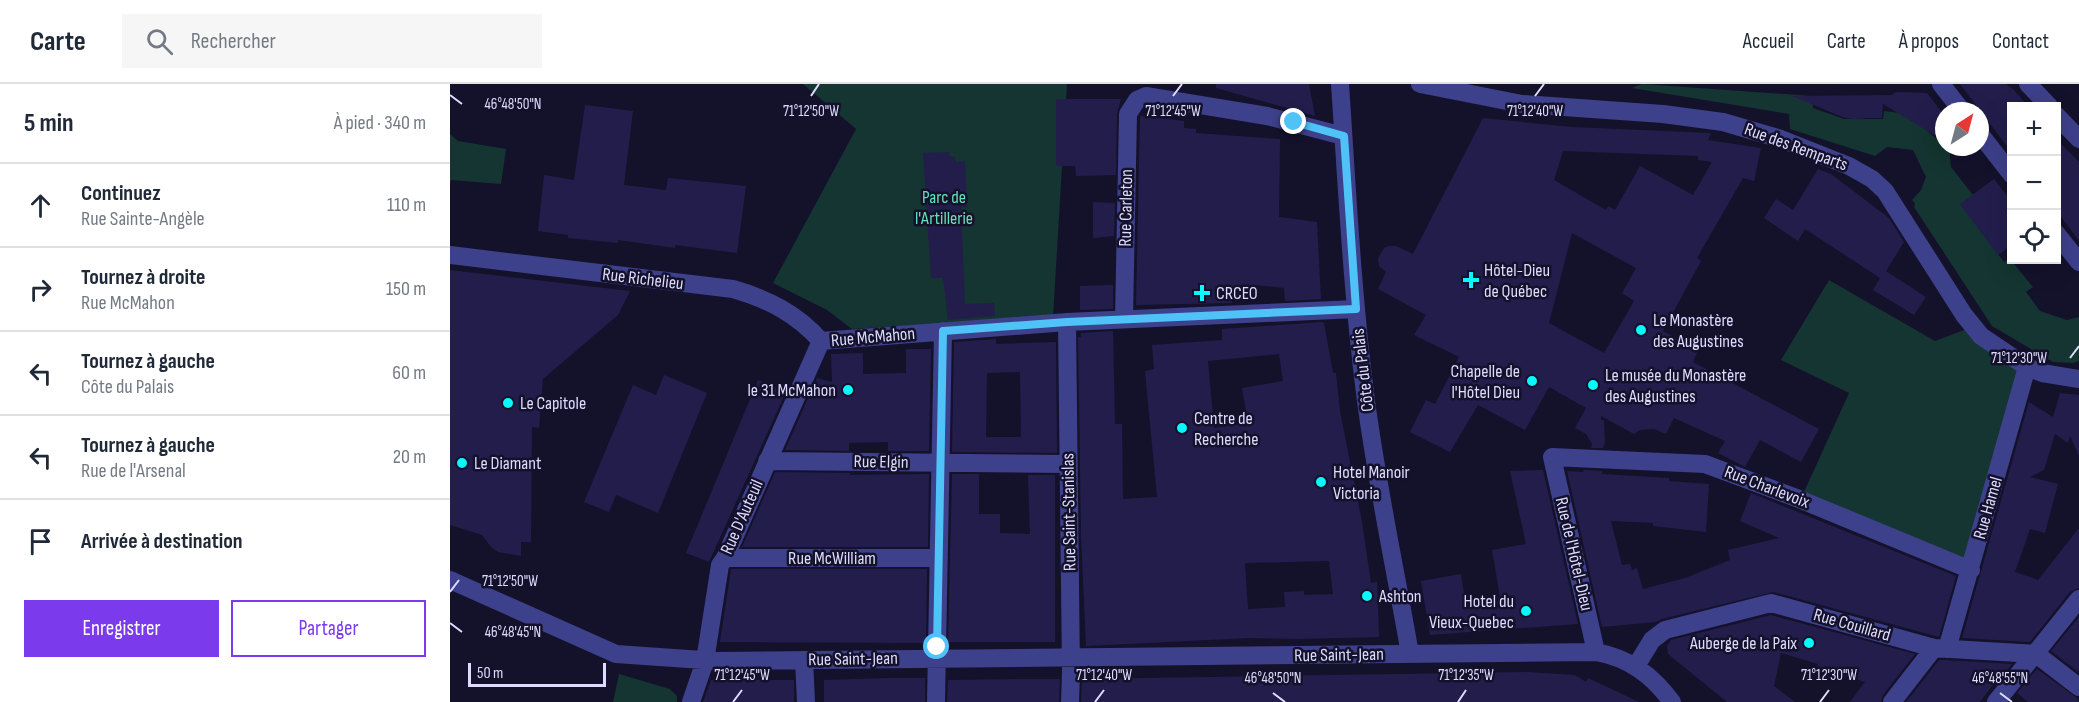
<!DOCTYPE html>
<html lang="fr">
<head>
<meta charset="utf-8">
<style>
  :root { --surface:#fff; --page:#f6f6f7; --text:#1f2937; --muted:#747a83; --line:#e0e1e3; --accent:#7c3aed }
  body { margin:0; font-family:"Sofia Sans Condensed",sans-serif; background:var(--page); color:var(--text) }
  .controls { position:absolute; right:18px; top:18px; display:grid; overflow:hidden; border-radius:0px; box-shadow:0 6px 24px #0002 }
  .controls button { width:54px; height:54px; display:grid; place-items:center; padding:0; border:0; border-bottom:2px solid var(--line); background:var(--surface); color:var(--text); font:30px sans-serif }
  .compass { position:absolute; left:1485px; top:18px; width:54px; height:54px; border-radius:50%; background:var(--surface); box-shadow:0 6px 24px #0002; rotate:36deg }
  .scale { position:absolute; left:18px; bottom:15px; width:138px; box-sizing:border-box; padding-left:6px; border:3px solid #dddcff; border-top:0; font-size:16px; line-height:21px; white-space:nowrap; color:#dddcff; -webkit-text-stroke:4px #14112b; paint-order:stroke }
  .stop { position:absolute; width:18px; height:18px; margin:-14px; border:4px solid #4fc3f7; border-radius:50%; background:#fff }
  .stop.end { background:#4fc3f7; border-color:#fff; box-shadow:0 2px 6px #0008 }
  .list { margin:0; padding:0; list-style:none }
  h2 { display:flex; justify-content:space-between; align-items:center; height:78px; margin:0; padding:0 24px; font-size:26px }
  h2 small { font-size:20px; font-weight:400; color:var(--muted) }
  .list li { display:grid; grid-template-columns:39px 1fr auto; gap:18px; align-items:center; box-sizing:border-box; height:84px; padding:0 24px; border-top:2px solid var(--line) }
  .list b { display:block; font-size:22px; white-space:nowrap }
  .list p { margin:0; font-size:20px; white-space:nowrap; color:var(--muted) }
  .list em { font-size:20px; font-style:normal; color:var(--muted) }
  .actions { display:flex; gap:12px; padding:18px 24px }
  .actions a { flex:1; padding:14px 0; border:2px solid var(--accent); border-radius:0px; text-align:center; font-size:21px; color:var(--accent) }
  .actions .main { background:var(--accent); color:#fff }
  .icon { flex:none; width:33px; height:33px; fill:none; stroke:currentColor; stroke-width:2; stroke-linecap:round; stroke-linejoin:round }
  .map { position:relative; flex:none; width:1629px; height:618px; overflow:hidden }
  header { display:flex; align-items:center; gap:36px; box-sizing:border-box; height:84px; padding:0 30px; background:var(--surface); border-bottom:2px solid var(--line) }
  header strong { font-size:28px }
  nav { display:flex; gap:33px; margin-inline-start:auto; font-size:21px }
  .search { width:420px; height:54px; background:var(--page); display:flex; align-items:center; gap:15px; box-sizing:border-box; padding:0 21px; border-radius:0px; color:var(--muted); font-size:22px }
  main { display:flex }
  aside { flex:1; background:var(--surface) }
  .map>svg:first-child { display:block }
  .green { fill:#143531 }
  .building { fill:#231d4c; fill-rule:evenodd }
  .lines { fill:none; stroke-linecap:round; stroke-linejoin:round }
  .minor { stroke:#3d408a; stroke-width:18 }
  .route { stroke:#4fc3f7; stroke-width:8 }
  .ticks { fill:none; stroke:#dddcff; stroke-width:2 }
  .poi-dot { fill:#09f8fd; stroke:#14112b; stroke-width:2 }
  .labels { text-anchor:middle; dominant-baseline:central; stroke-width:5; stroke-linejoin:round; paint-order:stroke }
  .street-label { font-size:18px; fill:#dddcff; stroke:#14112b }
  .park-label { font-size:18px; fill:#66e0b8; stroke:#14112b }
  .poi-label { font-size:18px; fill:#dddcff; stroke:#14112b; text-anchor:start }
  .ticks-label { font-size:15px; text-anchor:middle; fill:#dddcff; stroke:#14112b; stroke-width:5; stroke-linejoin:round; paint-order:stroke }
</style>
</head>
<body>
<header>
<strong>Carte</strong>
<div class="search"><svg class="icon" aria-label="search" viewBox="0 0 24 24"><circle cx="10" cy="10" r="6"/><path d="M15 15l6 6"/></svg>Rechercher</div>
<nav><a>Accueil</a><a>Carte</a><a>À propos</a><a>Contact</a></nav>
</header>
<main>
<aside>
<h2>5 min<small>À pied · 340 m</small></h2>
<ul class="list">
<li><svg class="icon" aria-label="ahead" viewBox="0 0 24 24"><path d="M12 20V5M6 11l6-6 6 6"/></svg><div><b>Continuez</b><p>Rue Sainte-Angèle</p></div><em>110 m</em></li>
<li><svg class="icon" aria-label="right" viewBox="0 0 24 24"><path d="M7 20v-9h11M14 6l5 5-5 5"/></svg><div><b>Tournez à droite</b><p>Rue McMahon</p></div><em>150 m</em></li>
<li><svg class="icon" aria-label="left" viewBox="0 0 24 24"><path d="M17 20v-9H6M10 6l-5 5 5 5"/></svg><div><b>Tournez à gauche</b><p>Côte du Palais</p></div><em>60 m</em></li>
<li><svg class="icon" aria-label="left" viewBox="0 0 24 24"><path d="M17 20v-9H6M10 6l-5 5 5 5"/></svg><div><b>Tournez à gauche</b><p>Rue de l'Arsenal</p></div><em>20 m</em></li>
<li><svg class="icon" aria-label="arrive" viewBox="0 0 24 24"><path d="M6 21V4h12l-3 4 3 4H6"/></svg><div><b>Arrivée à destination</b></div></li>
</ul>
<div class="actions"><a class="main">Enregistrer</a><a>Partager</a></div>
</aside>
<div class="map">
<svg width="1629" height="618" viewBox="0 0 1629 618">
  <rect width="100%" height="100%" fill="#14112b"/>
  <path class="green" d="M353,0H617L603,233L402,245L377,226L323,199L406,45Z
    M1192,0L1362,12L1363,24L1394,35H1433L1434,27L1458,30L1490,58L1494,56V63H1499L1501,83L1523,111L1511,120L1554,178L1560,175L1583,203L1576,208L1590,227L1617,236L1629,233V277L1623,279L1603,278L1542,242L1464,123L1465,120L1462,116L1471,106L1476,93L1463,66L1437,63L1425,72L1340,45L1339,30L1182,4Z
    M0,50L8,57L56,65L51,100L1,96L0,100Z
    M1379,196L1485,257L1522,243L1577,283L1513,478L1354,408L1399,309L1331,276Z
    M169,590L220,605L227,612V618H163Z"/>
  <path class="building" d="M766,0H859L865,32L766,4Z
    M1510,0H1556L1563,5L1578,22H1562V69Z
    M1446,8L1477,9L1494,31V57L1433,20L1432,34H1413V36L1395,34L1342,12L1442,11Z
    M606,15H671L667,30L666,91L626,92L625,82H606Z
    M135,21L183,27L174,101L216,106L218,94L296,102L287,169L225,161V164L168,156V159L118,154V151L88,147L94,91L124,96Z
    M690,32L734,37V44L746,45V49L830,55L829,133L867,138L871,215L835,217L834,204L806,201V211H781L782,219L686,221Z
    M1033,34L1122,43L1261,49L1258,56L1311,64L1304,97L1293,94L1247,174L1251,177L1213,247L1248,266L1243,278L1369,345L1351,378L1310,356L1295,383L1268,369L1275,357L1224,334L1216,350L1204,345L1190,346L1184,350L1151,332V336H1154L1155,358L1153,364H1141L1142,360L1136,350L1125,344L1136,324L1099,303L1075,346L1028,321L1000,368L960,348L976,316L985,320L1009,273L964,251L976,231L928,205L936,188L929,182L928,174L934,164L939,162H946L963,170ZM1113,67L1248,72V76L1262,78L1243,111L1190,82L1165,126L1158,122L1156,126L1104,96ZM1122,149L1186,184L1172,209L1184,217L1154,269L1099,239Z
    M1606,55L1629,78V157L1606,126Z
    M499,68V72L505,73L506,78L515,77L517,123L511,124L515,220L544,219L545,232L498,236L493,194H481L473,69Z
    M1368,85L1381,90L1439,134L1454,158L1436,187L1476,213L1464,231L1423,206L1430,194L1355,145L1348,157L1314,134L1326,115L1343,126Z
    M1544,95L1562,118V161L1548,171L1510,120Z
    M643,118L665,119L664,152L643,154Z
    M0,186L180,207L168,231L93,295L89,344L82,343L81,458H71V472L48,468L41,463L32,451L0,441Z
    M663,201V225L630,226V202Z
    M872,238L874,239L883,289H886L890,327L912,438L921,499L927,498L929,553L849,555L799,554L636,562L631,452L628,253H631V249L663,247L665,340H672L673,415L707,413L695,287L704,285L702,261L772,256V245ZM829,270L833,297L792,304L798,339L764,344L758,277ZM879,477L883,510L854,511V507L834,508L835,523L798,525L795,479Z
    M546,255V260L606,258L607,369L502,368L504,258ZM570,288L571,353H536L537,289Z
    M456,265H481L479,367H438V358L399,359V367L335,366L367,294L382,298L381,270L413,269V290L456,289Z
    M214,291L257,309L208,429L166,411L159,428L134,418L183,301L206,311Z
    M308,296L336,308L259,478L236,469Z
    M1610,309L1629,311V372L1620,352L1618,359L1605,350L1594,386L1580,393L1608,400L1595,449L1580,445L1565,488L1588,496L1629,444V504L1620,508L1580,558L1512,554L1579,318L1603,333Z
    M1093,386L1128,540L980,551L971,497L1011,490L1015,515L1050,513L1042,466L1076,460L1060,387Z
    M1134,386L1152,387V390L1203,393L1219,394V397L1259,400L1256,448L1203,442V439L1161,437L1172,481L1180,480L1182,486L1187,484L1193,505L1235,494L1280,476L1278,466L1329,454L1290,437L1301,409L1506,492L1489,553L1323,508L1212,535L1206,538L1152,543L1117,387L1133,388Z
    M325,388L400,389V391L479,390L478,463H292Z
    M502,390H529V430H550V449L580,450L578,391H605V558H498Z
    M281,485H477L476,559L270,558Z
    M1321,531L1465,570L1433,611L1431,618H1400L1415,598L1367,584L1368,580L1331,569L1324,602L1345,618H1277L1218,570L1217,562L1221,556Z
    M1629,533V587H1627L1601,567Z
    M1489,576H1495L1562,580L1550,595L1548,594L1530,618H1456Z
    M1587,585L1627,614L1629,618H1578L1567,609Z
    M1078,588L1125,591L1136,598L1138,594L1189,618H631L632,595Z
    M439,594H475V618H374V596Z
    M571,595H610L609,618H497L498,596Z
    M261,596H344V618H253Z"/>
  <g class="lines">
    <path class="minor" d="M890,0C897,103 902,206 915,309C926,397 945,483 960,570
      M970,0L1072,20L1213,30L1273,38L1331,55L1399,82L1422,95L1435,107L1514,231L1531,252L1577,283L1592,289L1629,295
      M1491,0L1512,27
      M1578,0L1599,22
      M1606,31L1629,55
      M1530,50L1562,91
      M1606,149L1629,178
      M0,171L283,205C318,215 347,230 371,257
      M674,235L678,30L687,16L696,12L817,32L893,52
      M617,238L621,588L620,618
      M371,257L617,238L906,225
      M317,377L618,380
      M275,474H489
      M0,496L166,570L267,577L1146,568C1179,574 1202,591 1222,618
      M1497,565L1577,283
      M1146,568L1102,373L1255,380L1349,415L1521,486
      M354,576L356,618
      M1186,582L1202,556L1215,546L1321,519L1484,564L1586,570L1629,603
      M241,618L255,577L270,481L275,474L371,257
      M486,618L493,247
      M1442,618L1484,564
      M1546,618L1629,515"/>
  </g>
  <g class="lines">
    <path class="route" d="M487,563L493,247L617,238L906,225L894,52L844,38"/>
  </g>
  <path class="ticks" d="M0,11L12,20M361,12L369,0M723,12L732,0M1085,12L1094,0M1620,274L1629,262M0,508L9,496M0,539L12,548M823,609L835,618M1550,609L1562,618M283,618L292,606M645,618L654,606M1008,618L1016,606M1370,618L1379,606"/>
  <g class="poi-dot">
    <path d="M1018 187h6v6h6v6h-6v6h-6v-6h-6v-6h6z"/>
    <path d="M749 200h6v6h6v6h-6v6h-6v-6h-6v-6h6z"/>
    <circle cx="1191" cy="246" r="6"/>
    <circle cx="1082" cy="297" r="6"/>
    <circle cx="1143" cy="301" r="6"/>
    <circle cx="398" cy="306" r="6"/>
    <circle cx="58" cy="319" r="6"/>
    <circle cx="732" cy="344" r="6"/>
    <circle cx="12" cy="379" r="6"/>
    <circle cx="871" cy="398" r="6"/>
    <circle cx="917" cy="512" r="6"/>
    <circle cx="1076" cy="527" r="6"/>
    <circle cx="1359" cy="559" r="6"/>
  </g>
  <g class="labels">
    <g class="street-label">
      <text transform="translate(1346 63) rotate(20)">Rue des Remparts</text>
      <text transform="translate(676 124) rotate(-89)">Rue Carleton</text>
      <text transform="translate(193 195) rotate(7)">Rue Richelieu</text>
      <text transform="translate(423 253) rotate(-5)">Rue McMahon</text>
      <text transform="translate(913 286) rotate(-97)">Côte du Palais</text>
      <text transform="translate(431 378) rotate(1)">Rue Elgin</text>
      <text transform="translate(1317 403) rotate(21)">Rue Charlevoix</text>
      <text transform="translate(1538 424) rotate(-74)">Rue Hamel</text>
      <text transform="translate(619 428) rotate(-91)">Rue Saint-Stanislas</text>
      <text transform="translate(292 433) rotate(-66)">Rue D'Auteuil</text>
      <text transform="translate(1124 470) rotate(77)">Rue de l'Hôtel-Dieu</text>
      <text x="382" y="474">Rue McWilliam</text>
      <text transform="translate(1402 541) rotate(16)">Rue Couillard</text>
      <text transform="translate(889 571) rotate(-1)">Rue Saint-Jean</text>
      <text transform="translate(403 575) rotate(-1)">Rue Saint-Jean</text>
    </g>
    <g class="park-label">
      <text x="494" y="113">Parc de<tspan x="494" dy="21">l'Artillerie</tspan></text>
    </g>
    <g class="poi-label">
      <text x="1034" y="186">Hôtel-Dieu<tspan x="1034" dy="21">de Québec</tspan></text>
      <text x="766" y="209">CRCEO</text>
      <text x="1203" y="236">Le Monastère<tspan x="1203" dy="21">des Augustines</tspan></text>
      <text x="1070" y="287" text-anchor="end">Chapelle de<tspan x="1070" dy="21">l'Hôtel Dieu</tspan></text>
      <text x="1155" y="291">Le musée du Monastère<tspan x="1155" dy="21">des Augustines</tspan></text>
      <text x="386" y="306" text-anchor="end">le 31 McMahon</text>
      <text x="70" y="319">Le Capitole</text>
      <text x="744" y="334">Centre de<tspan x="744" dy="21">Recherche</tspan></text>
      <text x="24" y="379">Le Diamant</text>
      <text x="883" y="388">Hotel Manoir<tspan x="883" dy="21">Victoria</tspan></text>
      <text x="929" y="512">Ashton</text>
      <text x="1064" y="517" text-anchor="end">Hotel du<tspan x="1064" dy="21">Vieux-Quebec</tspan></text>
      <text x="1347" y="559" text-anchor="end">Auberge de la Paix</text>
    </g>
  </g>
  <g class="ticks-label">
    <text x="63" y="25">46°48'50"N</text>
    <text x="361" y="32">71°12'50"W</text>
    <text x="723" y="32">71°12'45"W</text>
    <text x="1085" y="32">71°12'40"W</text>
    <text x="1569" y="279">71°12'30"W</text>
    <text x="60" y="502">71°12'50"W</text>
    <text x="63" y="553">46°48'45"N</text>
    <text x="292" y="596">71°12'45"W</text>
    <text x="654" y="596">71°12'40"W</text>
    <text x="1016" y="596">71°12'35"W</text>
    <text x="1379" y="596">71°12'30"W</text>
    <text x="823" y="599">46°48'50"N</text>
    <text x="1550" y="599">46°48'55"N</text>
  </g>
</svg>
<div class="controls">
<button>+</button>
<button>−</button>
<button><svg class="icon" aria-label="locate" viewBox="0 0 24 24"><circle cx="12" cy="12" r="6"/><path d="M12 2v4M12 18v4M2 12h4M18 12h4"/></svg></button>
</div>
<svg class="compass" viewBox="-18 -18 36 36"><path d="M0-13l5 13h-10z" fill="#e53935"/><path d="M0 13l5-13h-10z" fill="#747a83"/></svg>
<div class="scale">50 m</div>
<div class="stop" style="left:487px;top:563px"></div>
<div class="stop end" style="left:844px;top:38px"></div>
</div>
</main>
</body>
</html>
